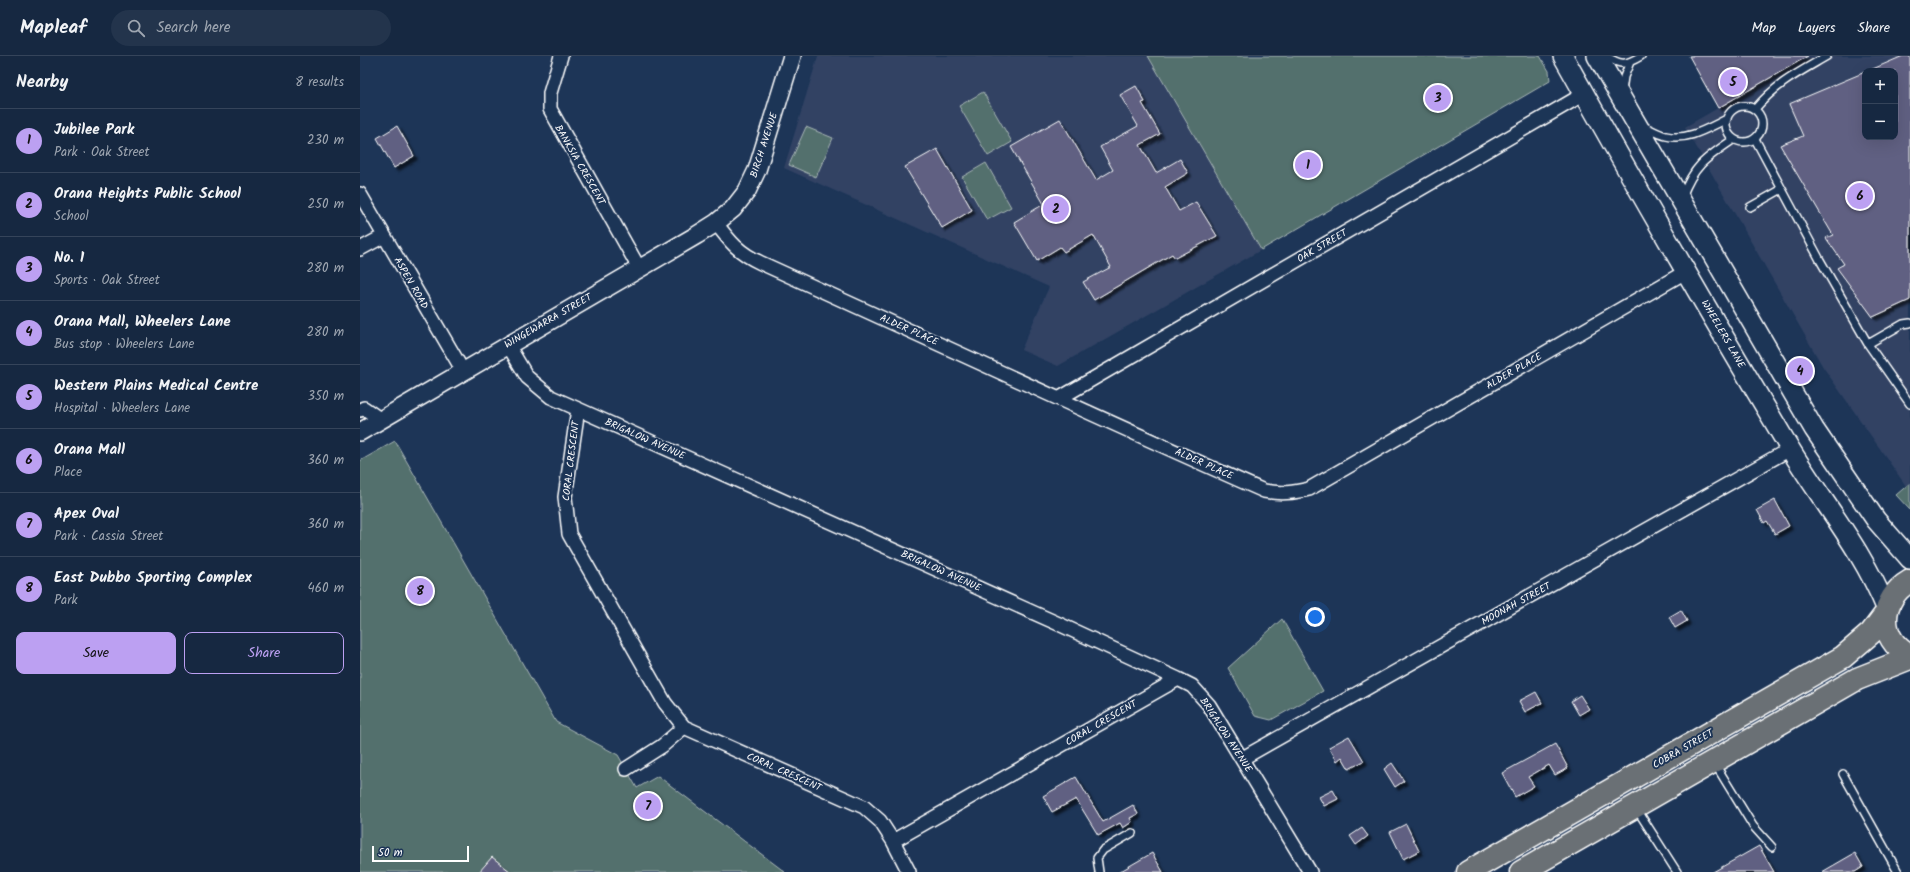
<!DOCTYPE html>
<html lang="en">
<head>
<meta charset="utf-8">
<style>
  :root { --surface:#162841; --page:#23344c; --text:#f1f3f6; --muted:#9ea6b1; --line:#35445a; --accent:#bca0f2 }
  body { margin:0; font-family:Kalam,sans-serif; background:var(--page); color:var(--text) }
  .controls { position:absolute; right:12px; top:12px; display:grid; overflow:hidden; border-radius:8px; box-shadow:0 4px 16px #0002 }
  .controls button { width:36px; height:36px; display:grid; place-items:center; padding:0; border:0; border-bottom:1px solid var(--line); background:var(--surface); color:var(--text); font:20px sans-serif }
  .scale { position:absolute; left:12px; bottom:10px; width:97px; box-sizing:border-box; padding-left:4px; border:2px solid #fff; border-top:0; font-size:11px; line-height:14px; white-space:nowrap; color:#fff; -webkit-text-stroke:3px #1d3557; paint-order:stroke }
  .you { position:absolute; left:955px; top:561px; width:14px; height:14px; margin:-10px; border:3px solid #fff; border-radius:50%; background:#1a73e8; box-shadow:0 0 0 6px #1a73e833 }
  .badge { display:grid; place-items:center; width:26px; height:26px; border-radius:50%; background:var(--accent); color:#111; font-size:13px; font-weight:700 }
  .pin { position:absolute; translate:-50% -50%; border:2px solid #fff; box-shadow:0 1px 4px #0006 }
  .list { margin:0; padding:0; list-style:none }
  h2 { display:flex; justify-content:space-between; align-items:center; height:52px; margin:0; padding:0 16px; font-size:17px }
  h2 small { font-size:13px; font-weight:400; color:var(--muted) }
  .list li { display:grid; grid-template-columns:26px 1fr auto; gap:12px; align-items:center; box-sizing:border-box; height:64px; padding:0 16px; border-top:1px solid var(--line) }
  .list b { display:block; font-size:15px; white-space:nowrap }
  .list p { margin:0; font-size:13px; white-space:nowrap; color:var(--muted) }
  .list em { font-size:13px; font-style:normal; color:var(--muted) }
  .actions { display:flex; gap:8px; padding:12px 16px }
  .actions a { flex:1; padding:9px 0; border:1px solid var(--accent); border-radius:8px; text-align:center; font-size:14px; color:var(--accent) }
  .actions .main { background:var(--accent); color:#111 }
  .icon { flex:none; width:22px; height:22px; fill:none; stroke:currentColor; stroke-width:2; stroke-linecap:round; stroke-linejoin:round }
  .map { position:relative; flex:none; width:1550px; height:816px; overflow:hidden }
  header { display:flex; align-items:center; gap:24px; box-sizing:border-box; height:56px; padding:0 20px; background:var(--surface); border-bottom:1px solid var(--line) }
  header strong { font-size:19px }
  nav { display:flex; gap:22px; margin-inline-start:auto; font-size:14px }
  .search { width:280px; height:36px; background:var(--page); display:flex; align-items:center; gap:10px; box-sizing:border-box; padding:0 14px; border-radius:22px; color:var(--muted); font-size:15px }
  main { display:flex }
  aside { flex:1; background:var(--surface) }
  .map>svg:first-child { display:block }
  .built { fill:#314264; fill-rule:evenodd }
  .green { fill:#536f6d; stroke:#a9b7b6 }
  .building { fill:#616082; stroke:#fff; filter:url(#shadow) }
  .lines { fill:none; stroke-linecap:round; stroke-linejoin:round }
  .service-casing { stroke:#fff; stroke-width:10 }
  .minor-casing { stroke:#fff; stroke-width:16 }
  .tertiary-casing { stroke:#fff; stroke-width:20 }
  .secondary-casing { stroke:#fff; stroke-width:22 }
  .trunk-casing { stroke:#fff; stroke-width:25 }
  .service { stroke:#1d3557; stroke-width:7 }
  .minor { stroke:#1d3557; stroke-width:13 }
  .tertiary { stroke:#1d3557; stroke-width:17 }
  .secondary { stroke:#1d3557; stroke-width:19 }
  .trunk { stroke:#6b7074; stroke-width:22 }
  .labels { text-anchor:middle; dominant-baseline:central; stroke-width:4; stroke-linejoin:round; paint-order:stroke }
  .street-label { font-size:10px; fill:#fff; stroke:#1d3557 }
</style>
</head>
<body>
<header>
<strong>Mapleaf</strong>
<div class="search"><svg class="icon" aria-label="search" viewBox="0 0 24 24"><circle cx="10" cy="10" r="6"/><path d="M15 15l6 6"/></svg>Search here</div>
<nav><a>Map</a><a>Layers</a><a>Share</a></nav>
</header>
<main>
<aside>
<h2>Nearby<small>8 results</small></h2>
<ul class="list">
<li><span class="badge">1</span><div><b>Jubilee Park</b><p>Park · Oak Street</p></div><em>230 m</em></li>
<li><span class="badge">2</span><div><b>Orana Heights Public School</b><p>School</p></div><em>250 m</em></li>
<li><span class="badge">3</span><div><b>No. 1</b><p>Sports · Oak Street</p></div><em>280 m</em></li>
<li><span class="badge">4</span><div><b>Orana Mall, Wheelers Lane</b><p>Bus stop · Wheelers Lane</p></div><em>280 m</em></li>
<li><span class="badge">5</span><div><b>Western Plains Medical Centre</b><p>Hospital · Wheelers Lane</p></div><em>350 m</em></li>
<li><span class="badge">6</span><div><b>Orana Mall</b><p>Place</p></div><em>360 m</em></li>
<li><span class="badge">7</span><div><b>Apex Oval</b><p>Park · Cassia Street</p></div><em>360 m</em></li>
<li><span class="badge">8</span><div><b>East Dubbo Sporting Complex</b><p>Park</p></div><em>460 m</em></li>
</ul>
<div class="actions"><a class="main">Save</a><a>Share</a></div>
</aside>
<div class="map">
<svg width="1550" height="816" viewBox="0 0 1550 816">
  <defs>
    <filter id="shadow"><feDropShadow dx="3.5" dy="3.5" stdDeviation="1" flood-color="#0009"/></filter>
  </defs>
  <rect width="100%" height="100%" fill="#1d3557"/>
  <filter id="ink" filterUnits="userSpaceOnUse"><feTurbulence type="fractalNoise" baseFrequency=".025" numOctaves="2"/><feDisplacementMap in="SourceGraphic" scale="8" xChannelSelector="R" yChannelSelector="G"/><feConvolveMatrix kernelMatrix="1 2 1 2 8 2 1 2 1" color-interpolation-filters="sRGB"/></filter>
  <g filter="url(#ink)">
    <path class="built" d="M458,0H788L901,194L698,310L661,294L689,231L424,112Z
      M1448,0H1550V427L1546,430L1463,311L1325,71ZM1505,15H1535V81H1505Z"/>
    <path class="green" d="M788,0H1180L1189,15L1190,25L901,194Z
      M623,36L652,86L628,100L599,50Z
      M446,71L473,82L456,121L429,109Z
      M626,107L651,151L627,164L602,121Z
      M35,385L196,666L258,699L277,732L298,720L425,816H0V405Z
      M1550,427V454L1536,439Z
      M922,563L963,635L911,664L895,660L868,612Z"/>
    <path class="building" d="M1329,0H1448L1358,52Z
      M1543,0H1550V244L1513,261L1477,212L1484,208L1466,182L1473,179L1420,89L1443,80L1429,48L1505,16V81H1535V15H1508Z
      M776,30L785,46L782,47L800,78L780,89L796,117L820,103L828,117L805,131L819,155L836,146L857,180L815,202L812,198L734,244L723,226L751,211L733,179L704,196L700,191L677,205L654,166L684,148L651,91L700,63L736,124L753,114L740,91L778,70L760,39Z
      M37,70L54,100L34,112L17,82Z
      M577,93L612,154L582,172L545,111Z
      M1415,444L1429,470L1415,478L1407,465L1404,467L1397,454Z
      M1321,554L1327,565L1315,572L1309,561Z
      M1176,636L1182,647L1165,656L1159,645Z
      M1220,639L1229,653L1219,659L1211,645Z
      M989,680L1004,705L989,713L982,701L977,705L969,691Z
      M1195,688L1208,712L1195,719L1189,709L1168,721L1174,730L1155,741L1142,717Z
      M1032,707L1044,725L1035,731L1024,713Z
      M716,721L743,766L773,749L778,758L770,762L772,766L763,772L760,767L738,779L716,743L692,756L683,740Z
      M973,734L978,743L964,750L959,741Z
      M1046,768L1059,795L1043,803L1030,776Z
      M1002,772L1008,780L996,789L990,780Z
      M1399,790L1414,816H1353Z
      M792,797L803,816H759Z
      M1495,797L1503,811L1495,816H1462Z
      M132,801L151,816H119Z"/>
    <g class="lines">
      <g class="service-casing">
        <path id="service" d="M1246,0C1261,10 1266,9 1281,0
          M1262,35L1264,21L1270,6
          M1366 68a18 18 0 1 1 36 0a18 18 0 1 1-36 0Z
          M1395,53C1417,27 1438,17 1467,0
          M1283,70C1290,73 1298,78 1306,80C1328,85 1348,72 1367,63
          M1395,83L1460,204L1508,288L1550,348
          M1322,141C1334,109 1346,102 1374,83
          M1390,151L1422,133
          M1508,288L1543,268L1550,267
          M1355,708L1393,770L1412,791
          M1483,718L1538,816
          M1276,752L1317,816
          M739,816L737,802L743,794L772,777"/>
      </g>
      <g class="minor-casing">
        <path id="minor" d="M201,0L190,37V53L279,212
          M0,138L103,315
          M356,167C370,186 379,197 401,207C569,283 736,361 904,435C921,438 933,437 949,433L1327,215
          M0,193L24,180
          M148,289L167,321L191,341L701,569L818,623L832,630L849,649L950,816
          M700,342L1224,38
          M218,353L205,441L209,478L305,647L324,671L504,751L520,765L533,785L818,623
          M0,354L4,352L21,364
          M883,702L1430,393
          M266,713L302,690L324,671
          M533,785L549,816"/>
      </g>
      <g class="tertiary-casing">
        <path id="tertiary" d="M0,376L337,179L356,167L373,153L387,135L397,114L432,0"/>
      </g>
      <g class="secondary-casing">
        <path id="secondary" d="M1203,0C1275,129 1350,258 1426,386C1460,444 1501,490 1527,554
          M1237,0L1454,373L1516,464L1550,503"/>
      </g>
      <g class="trunk-casing">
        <path id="trunk" d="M1550,525C1519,543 1517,582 1550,600
          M1108,816L1483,601L1511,577L1526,557
          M1161,816L1497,623L1550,602"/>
      </g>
      <use href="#service" class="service"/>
      <use href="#minor" class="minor"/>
      <use href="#tertiary" class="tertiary"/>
      <use href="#secondary" class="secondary"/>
      <use href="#trunk" class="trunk"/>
    </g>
  </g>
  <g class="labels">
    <g class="street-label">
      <text transform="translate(404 89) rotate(-72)">BIRCH AVENUE</text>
      <text transform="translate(220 109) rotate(60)">BANKSIA CRESCENT</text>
      <text transform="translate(962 190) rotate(-30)">OAK STREET</text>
      <text transform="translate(51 227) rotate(60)">ASPEN ROAD</text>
      <text transform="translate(188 265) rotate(-30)">WINGEWARRA STREET</text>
      <text transform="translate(549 274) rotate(24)">ALDER PLACE</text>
      <text transform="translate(1363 278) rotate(60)">WHEELERS LANE</text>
      <text transform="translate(1154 315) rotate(-30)">ALDER PLACE</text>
      <text transform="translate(285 383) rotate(24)">BRIGALOW AVENUE</text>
      <text transform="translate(211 405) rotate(-83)">CORAL CRESCENT</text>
      <text transform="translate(844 408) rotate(24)">ALDER PLACE</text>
      <text transform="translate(581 515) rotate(24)">BRIGALOW AVENUE</text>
      <text transform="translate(1156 548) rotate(-29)">MOONAH STREET</text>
      <text transform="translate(741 667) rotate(-30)">CORAL CRESCENT</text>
      <text transform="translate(866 679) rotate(57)">BRIGALOW AVENUE</text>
      <text transform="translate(1323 693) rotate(-30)">COBRA STREET</text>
      <text transform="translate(424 716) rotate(24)">CORAL CRESCENT</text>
    </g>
  </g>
</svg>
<div class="controls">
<button>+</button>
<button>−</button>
</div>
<div class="scale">50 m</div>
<div class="you"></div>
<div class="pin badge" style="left:948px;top:109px">1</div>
<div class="pin badge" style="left:696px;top:153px">2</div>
<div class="pin badge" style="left:1078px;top:42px">3</div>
<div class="pin badge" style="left:1440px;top:315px">4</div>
<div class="pin badge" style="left:1373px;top:26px">5</div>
<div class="pin badge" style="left:1500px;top:140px">6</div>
<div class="pin badge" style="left:288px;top:750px">7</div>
<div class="pin badge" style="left:60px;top:535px">8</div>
</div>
</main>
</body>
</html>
